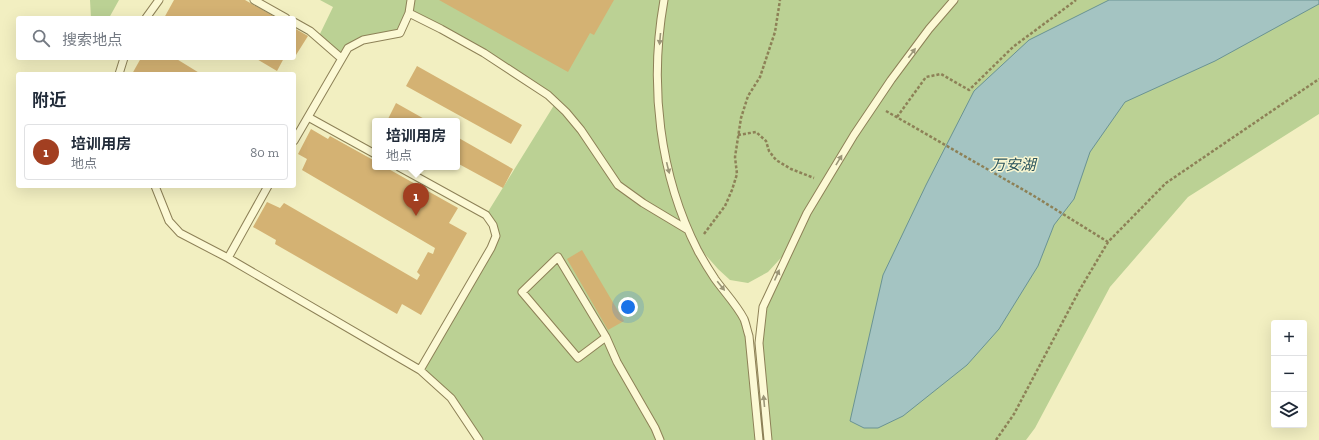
<!DOCTYPE html>
<html lang="zh">
<head>
<meta charset="utf-8">
<style>
  :root { --surface:#fff; --page:#f2f2f3; --text:#1f2937; --muted:#747a83; --line:#e0e1e3; --accent:#a23f21 }
  body { margin:0; font-family:"Zilla Slab","Noto Sans SC",serif; background:var(--page); color:var(--text) }
  .controls { position:absolute; right:12px; bottom:12px; display:grid; overflow:hidden; border-radius:4px; box-shadow:0 4px 16px #0002 }
  .controls button { width:36px; height:36px; display:grid; place-items:center; padding:0; border:0; border-bottom:1px solid var(--line); background:var(--surface); color:var(--text); font:20px sans-serif }
  .you { position:absolute; left:628px; top:307px; width:14px; height:14px; margin:-10px; border:3px solid #fff; border-radius:50%; background:#1a73e8; box-shadow:0 0 0 6px #1a73e833 }
  .badge { display:grid; place-items:center; width:26px; height:26px; border-radius:50%; background:var(--accent); color:#fff; font-size:13px; font-weight:700 }
  .pin { position:absolute; translate:-50% -33px; filter:drop-shadow(0 1px 2px #0008) }
  .pin::after { content:''; position:absolute; top:21px; width:14px; height:12px; background:inherit; clip-path:polygon(0 0,100% 0,50% 100%) }
  .popup { position:absolute; left:372px; top:118px; width:88px; height:52px; box-sizing:border-box; display:grid; place-content:center; border-radius:4px; background:var(--surface); filter:drop-shadow(0 1px 3px #0005); font-size:13px; white-space:nowrap; color:var(--muted) }
  .popup b { font-size:15px; color:var(--text) }
  .popup::after { content:''; position:absolute; left:50%; top:100%; margin-left:-8px; border:8px solid transparent; border-top-color:var(--surface) }
  .list { margin:0; padding:0; list-style:none }
  h2 { display:flex; justify-content:space-between; align-items:center; height:52px; margin:0; padding:0 16px; font-size:17px }
  h2 small { font-size:13px; font-weight:400; color:var(--muted) }
  .list li { display:grid; grid-template-columns:26px 1fr auto; gap:12px; align-items:center; box-sizing:border-box; height:56px; margin:0 8px 8px; padding:0 8px; border:1px solid var(--line); border-radius:4px }
  .list b { display:block; font-size:15px; white-space:nowrap }
  .list p { margin:0; font-size:13px; white-space:nowrap; color:var(--muted) }
  .list em { font-size:13px; font-style:normal; color:var(--muted) }
  .icon { flex:none; width:22px; height:22px; fill:none; stroke:currentColor; stroke-width:2; stroke-linecap:round; stroke-linejoin:round }
  .map { position:relative; flex:none; width:1319px; height:440px; overflow:hidden }
  .search { position:absolute; background:var(--surface); box-shadow:0 4px 16px #0002; left:16px; top:16px; width:280px; height:44px; display:flex; align-items:center; gap:10px; box-sizing:border-box; padding:0 14px; border-radius:4px; color:var(--muted); font-size:15px }
  .panel { position:absolute; background:var(--surface); box-shadow:0 4px 16px #0002; left:16px; top:72px; width:280px; height:116px; border-radius:4px }
  .map>svg:first-child { display:block }
  .green { fill:#bbd194 }
  .water { fill:#a4c4c2; stroke:#6a9393 }
  .building { fill:#d4b273 }
  .lines { fill:none; stroke-linecap:round; stroke-linejoin:round }
  .service-casing { stroke:#8d8157; stroke-width:9 }
  .path { stroke:#8d8157; stroke-width:2.5; stroke-dasharray:3 2; stroke-linecap:butt }
  .service { stroke:#fcf9d5; stroke-width:7 }
  .oneway { fill:#9c9678 }
  .labels { text-anchor:middle; dominant-baseline:central; stroke-width:3; stroke-linejoin:round; paint-order:stroke }
  .water-label { font-size:15px; font-style:italic; fill:#2a545d; stroke:#f9f7d1 }
</style>
</head>
<body>
<div class="map">
<svg width="1319" height="440" viewBox="0 0 1319 440">
  <rect width="100%" height="100%" fill="#f2efc1"/>
  <path class="green" d="M90,0H119L109,18H91Z
    M320,0H1319V114L1188,197L1110,287L1035,428L1026,440H768L759,343L763,307L790,248L768,272L748,283L730,280L718,269L696,244L744,319L759,440H479L451,398L420,370L496,235L486,215L556,102L517,75L409,13L400,33L363,40L341,58L318,38L333,7Z"/>
  <path class="water" d="M1109,0H1319V4L1215,61L1125,102L1090,152L1074,199L1054,225L1038,266L999,329L967,365L903,416L878,428H864L850,421L883,275L926,185L974,91L1029,40Z"/>
  <path class="building" d="M174,0H245L277,18H164Z
    M439,0H614L594,35L590,33L568,72Z
    M294,28L308,36L296,55L294,54Z
    M141,58H175L201,74H132Z
    M255,58H284L277,71Z
    M417,66L522,125L511,144L406,86Z
    M396,103L428,121H387Z
    M311,129L328,139L330,136L375,161V167H385L458,208L449,223L467,233L421,315L402,304L397,314L275,244L276,240L253,227L267,202L280,208L284,203L417,280L420,275L417,272L428,252L433,254L435,248L302,170L307,159L298,154Z
    M457,137L513,169L503,188L457,163Z
    M582,250L624,321L608,330L567,259Z"/>
  <g class="lines">
    <g class="service-casing">
      <path id="service" d="M254,0L286,18
        M664,0C649,84 659,175 698,251C703,260 709,270 715,279C725,293 736,304 744,319C746,324 747,330 749,336L759,440
        M409,13L441,29L484,53L548,95L566,112L581,130L618,185L643,203L688,230
        M146,18L159,0
        M294,22L310,31L341,58
        M119,74L124,58
        M308,117L375,154
        M294,141L348,48L363,40L400,33L409,13L411,0
        M399,167L486,215L493,225L496,236L491,248L420,370
        M155,186L169,221L180,233L228,258L420,370L451,398L479,440
        M228,258L268,186
        M606,337L578,358L522,292L558,257L606,337L617,362L655,428L660,440
        M768,440L759,343L763,307L807,213L854,135L891,80L929,29L954,0"/>
    </g>
    <path class="path" d="M886,111L1034,196L1108,242
      M897,117L926,77L941,74L969,90L1013,47L1076,0
      M738,135L756,132L766,141L769,151L776,160L791,169L814,178
      M704,234L725,206L732,190L737,174L735,157L741,118L748,96L760,77L775,32L780,0
      M996,440L1014,414L1079,291L1108,242L1166,183L1319,79"/>
    <use href="#service" class="service"/>
  </g>
  <defs><path id="oneway-solid" d="M-6-.8H1V-3.2L6.5 0L1 3.2V.8H-6Z"/></defs>
  <g class="oneway">
    <use href="#oneway-solid" transform="translate(660 39) rotate(95)"/>
    <use href="#oneway-solid" transform="translate(912 53) rotate(-53)"/>
    <use href="#oneway-solid" transform="translate(839 160) rotate(-59)"/>
    <use href="#oneway-solid" transform="translate(668 168) rotate(76)"/>
    <use href="#oneway-solid" transform="translate(777 275) rotate(-66)"/>
    <use href="#oneway-solid" transform="translate(721 286) rotate(51)"/>
    <use href="#oneway-solid" transform="translate(764 401) rotate(-95)"/>
  </g>
  <g class="labels">
    <g class="water-label">
      <text x="1013" y="165">万安湖</text>
    </g>
  </g>
</svg>
<div class="controls">
<button>+</button>
<button>−</button>
<button><svg class="icon" aria-label="layers" viewBox="0 0 24 24"><path d="M12 4l9 5-9 5-9-5zM3 14l9 5 9-5"/></svg></button>
</div>
<div class="you"></div>
<div class="pin badge" style="left:416px;top:216px">1</div>
<div class="popup"><b>培训用房</b>地点</div>
<div class="search"><svg class="icon" aria-label="search" viewBox="0 0 24 24"><circle cx="10" cy="10" r="6"/><path d="M15 15l6 6"/></svg>搜索地点</div>
<section class="panel">
<h2>附近<small></small></h2>
<ul class="list">
<li><span class="badge">1</span><div><b>培训用房</b><p>地点</p></div><em>80 m</em></li>
</ul>
</section>
</div>
</body>
</html>
